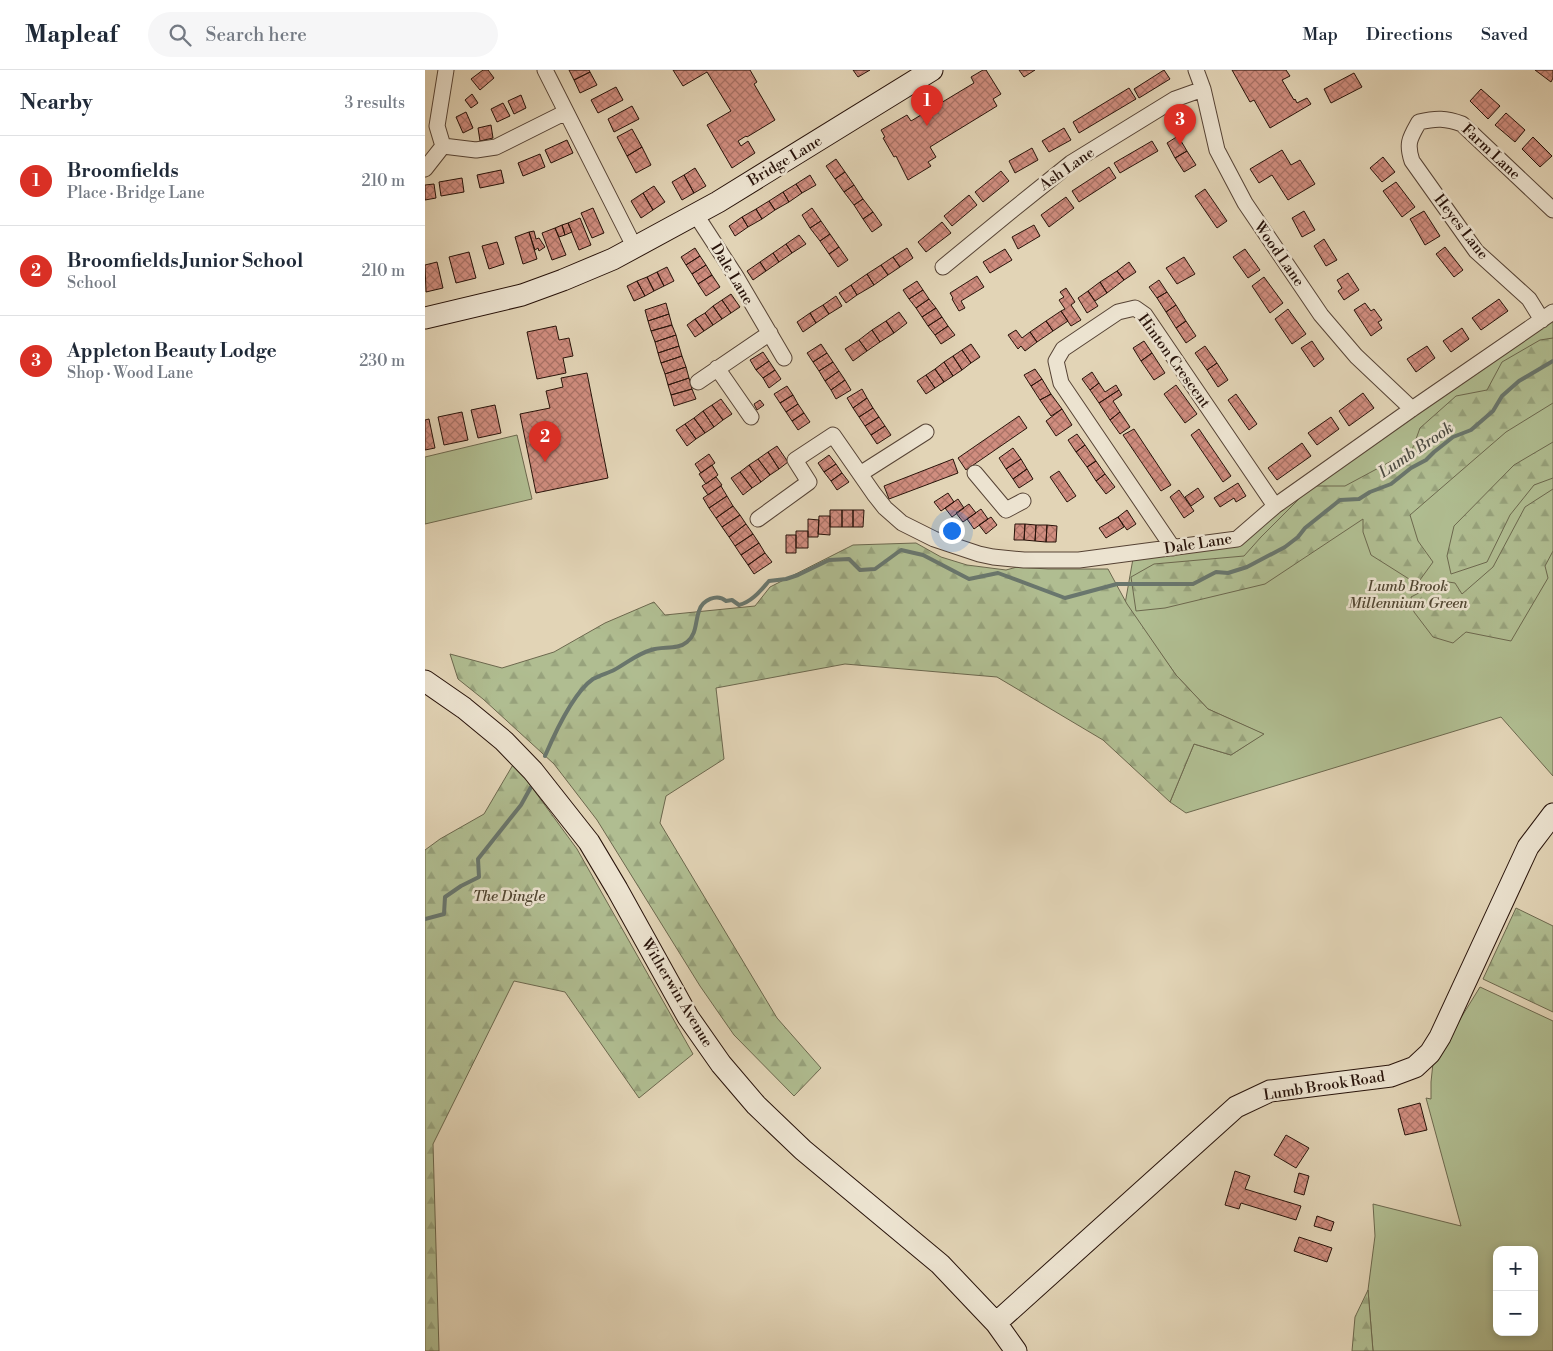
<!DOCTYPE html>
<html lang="en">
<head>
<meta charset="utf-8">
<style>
  :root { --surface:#fff; --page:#f6f6f7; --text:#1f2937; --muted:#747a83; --line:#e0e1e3; --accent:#d93025 }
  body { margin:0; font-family:"Libre Bodoni",serif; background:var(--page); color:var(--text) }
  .controls { position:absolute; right:15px; bottom:15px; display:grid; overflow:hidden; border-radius:10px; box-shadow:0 2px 8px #0003 }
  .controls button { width:45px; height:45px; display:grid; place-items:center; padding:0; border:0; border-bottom:1px solid var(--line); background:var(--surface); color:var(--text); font:25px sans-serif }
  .you { position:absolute; left:526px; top:460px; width:18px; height:18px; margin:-12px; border:4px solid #fff; border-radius:50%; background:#1a73e8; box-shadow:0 0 0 8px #1a73e833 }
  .badge { display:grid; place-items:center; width:32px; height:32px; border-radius:50%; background:var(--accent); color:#fff; font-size:16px; font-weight:700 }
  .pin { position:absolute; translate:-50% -41px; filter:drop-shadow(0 1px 2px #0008) }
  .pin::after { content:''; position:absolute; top:26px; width:18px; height:15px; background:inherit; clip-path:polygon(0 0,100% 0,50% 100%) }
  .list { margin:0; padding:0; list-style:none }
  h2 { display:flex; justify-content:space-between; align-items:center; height:65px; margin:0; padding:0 20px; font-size:21px }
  h2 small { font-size:16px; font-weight:400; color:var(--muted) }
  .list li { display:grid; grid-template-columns:32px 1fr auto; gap:15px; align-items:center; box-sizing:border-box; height:90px; padding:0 20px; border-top:1px solid var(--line) }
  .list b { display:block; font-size:19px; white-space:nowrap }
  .list p { margin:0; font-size:16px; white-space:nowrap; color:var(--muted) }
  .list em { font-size:16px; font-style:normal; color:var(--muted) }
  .icon { flex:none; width:28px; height:28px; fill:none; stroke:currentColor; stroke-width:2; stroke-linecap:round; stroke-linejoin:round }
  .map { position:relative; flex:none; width:1128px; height:1281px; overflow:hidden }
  header { display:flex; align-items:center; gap:30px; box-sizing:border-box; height:70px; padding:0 25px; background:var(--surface); border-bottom:1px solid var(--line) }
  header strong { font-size:24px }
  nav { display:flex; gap:28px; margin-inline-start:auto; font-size:18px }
  .search { width:350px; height:45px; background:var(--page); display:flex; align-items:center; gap:12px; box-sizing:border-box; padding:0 18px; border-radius:28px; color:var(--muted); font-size:19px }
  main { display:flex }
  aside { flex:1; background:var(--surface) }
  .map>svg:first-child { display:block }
  .green { fill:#b0bd91; stroke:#6c684e; fill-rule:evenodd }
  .forest { fill:url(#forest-firs); stroke:#6c684e }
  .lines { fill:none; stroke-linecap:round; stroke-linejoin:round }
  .stream { stroke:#69766d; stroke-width:4 }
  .building { fill:url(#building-cross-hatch); stroke:#28130a }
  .street-casing { stroke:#564335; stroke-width:17 }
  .secondary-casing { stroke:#28130a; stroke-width:23 }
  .street { stroke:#ece3d0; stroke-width:15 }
  .secondary { stroke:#ece3d0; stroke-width:21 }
  .labels { text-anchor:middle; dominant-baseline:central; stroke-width:5; stroke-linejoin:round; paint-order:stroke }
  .street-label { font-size:15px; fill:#28130a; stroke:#ece3d0 }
  .park-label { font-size:15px; font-style:italic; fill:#514632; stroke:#ece3d0 }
  .water-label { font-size:16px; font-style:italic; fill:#4e4d44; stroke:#ece3d0 }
</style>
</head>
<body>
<header>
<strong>Mapleaf</strong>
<div class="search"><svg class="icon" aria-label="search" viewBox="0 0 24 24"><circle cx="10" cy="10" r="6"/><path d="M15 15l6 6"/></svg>Search here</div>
<nav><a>Map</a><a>Directions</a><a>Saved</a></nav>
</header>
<main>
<aside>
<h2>Nearby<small>3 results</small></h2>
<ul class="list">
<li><span class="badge">1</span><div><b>Broomfields</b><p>Place · Bridge Lane</p></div><em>210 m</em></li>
<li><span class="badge">2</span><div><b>Broomfields Junior School</b><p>School</p></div><em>210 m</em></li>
<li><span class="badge">3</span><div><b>Appleton Beauty Lodge</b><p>Shop · Wood Lane</p></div><em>230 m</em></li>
</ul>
</aside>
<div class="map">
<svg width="1128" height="1281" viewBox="0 0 1128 1281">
  <defs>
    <pattern id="forest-firs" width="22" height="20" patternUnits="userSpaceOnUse" patternTransform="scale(1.25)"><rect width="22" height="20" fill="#b0bd91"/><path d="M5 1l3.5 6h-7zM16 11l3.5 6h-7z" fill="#97a27c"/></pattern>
    <pattern id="building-cross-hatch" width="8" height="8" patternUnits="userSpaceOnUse" patternTransform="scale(1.25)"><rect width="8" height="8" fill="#d08d7f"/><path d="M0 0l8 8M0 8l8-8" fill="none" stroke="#a97266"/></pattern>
  </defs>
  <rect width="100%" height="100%" fill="#e2d4b6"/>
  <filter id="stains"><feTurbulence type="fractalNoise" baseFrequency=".004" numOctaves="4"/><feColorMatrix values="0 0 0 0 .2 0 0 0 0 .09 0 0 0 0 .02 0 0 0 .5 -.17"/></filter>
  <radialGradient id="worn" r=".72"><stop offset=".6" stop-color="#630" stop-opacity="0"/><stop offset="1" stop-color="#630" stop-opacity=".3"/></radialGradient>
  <path class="green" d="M1128,242V706L1076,647L761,743L745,732L769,674L806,685L838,664L783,639L751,605L700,534L709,483L812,469Z
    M92,365L107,429L0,454V387Z
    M1055,917L1128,951V1281H948L943,1220L950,1166L948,1134L1036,1156L1001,1028L1006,1029V1012L1008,993ZM1072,1180H1109V1262H1072Z"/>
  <path class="forest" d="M1128,268V333L1081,362L985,445L993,471L1008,492L992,514L946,485L938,462V449L840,514L740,538L711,541L706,507L729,494L819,486L836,467L887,416H920L987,380L995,358L1031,326L1062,320L1077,292L1115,270Z
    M1128,372V408L1109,415L1085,445L1062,492L1026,504L1022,486L1029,456L1089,395Z
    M1128,419V481L1120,496L1123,508L1086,571L1041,562L1028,573L1008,567L989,542L986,527L1017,511L1030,513L1037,524L1068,497L1100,437Z
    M491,473L516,487L542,495L581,500L592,497L623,499H683L702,534L751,605L783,639L839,664L806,685L769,674L745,732L678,670L572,607L420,594L291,618L299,689L241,726L235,753L352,948L396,998L369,1026L309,965L275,916L172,750L129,694L58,629L33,609L25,584L77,598L129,582L180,553L229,532L240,545L330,536L345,517L428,475Z
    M89,693L152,779L268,984L214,1028L140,922L89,911L8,1074L14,1281H0V780L15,769L59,744Z
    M1091,838L1128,856V942L1058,909Z
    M943,1220L948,1281H927L930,1247Z"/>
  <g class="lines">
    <path class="stream" d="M120,686C129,665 149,622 168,609C175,605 183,603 189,600C202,593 212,584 226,580C237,576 253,580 262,572C272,564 270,552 274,541C277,530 292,523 301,531L307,530L314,535C327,532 336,520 344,511L361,509L373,505L404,490L424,489L435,500L450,499L476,480L498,485L544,509L573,503L640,528L692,514H768L791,502L803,503L822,497L860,477L873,467L880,458L915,430L934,429L945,422L966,414L986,398L1001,390L1009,382L1028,367L1046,360L1068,341L1077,326L1094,311L1128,291
      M0,849L19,844L20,827L36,816L54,807L53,789L96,735L106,717"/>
  </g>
  <path class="building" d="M58,0H63L69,8L55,20L46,9Z
    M144,0H164L165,2L149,10Z
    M248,0H325L332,12L329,14L350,50L322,67L321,66L313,71L316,76L323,71L330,83L307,98L282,55L306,41L282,2L258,16Z
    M428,0H445L433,7Z
    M558,0H561L576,24L568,29L572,36L505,77L511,87L503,92L506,96L483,110L471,86L469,87L458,68L460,67L456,60L482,45L486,51L549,13L546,7Z
    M594,0H610L599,7Z
    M739,0L745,9L714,28L709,19Z
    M807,0H861L865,6L857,10L869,30L870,29L872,33L882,28L886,34L845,58L829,30L825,32Z
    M1110,0H1128V8L1126,12Z
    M165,2L172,15L155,23L149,10Z
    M929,3L937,17L906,33L899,19Z
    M191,17L198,30L173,43L166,30Z
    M704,18L711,29L654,63L648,52Z
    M1056,19L1075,36L1063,49L1045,31Z
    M47,24L53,33L46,38L40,30Z
    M96,25L101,38L89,44L83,31Z
    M78,33L85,46L72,52L66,39Z
    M207,36L214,49L189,62L183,49Z
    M41,42L48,58L38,63L31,47Z
    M1081,43L1100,60L1090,72L1070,55Z
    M66,55L68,68L55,71L53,58Z
    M639,58L646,70L624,82L617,71Z
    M207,59L217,77L202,86L192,67Z
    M753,66L762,81L750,88L742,73Z
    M1108,67L1127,86L1115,97L1097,79Z
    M142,70L148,83L126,93L120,80Z
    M727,71L733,81L695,103L689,93Z
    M217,77L226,95L211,103L202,86Z
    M607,78L613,90L590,103L584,91Z
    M857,80L866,95L875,90L890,114L863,130L847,105L834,113L825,99Z
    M762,81L771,95L759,102L750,88Z
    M115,84L120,97L98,106L93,93Z
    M958,87L970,102L957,112L945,98Z
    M411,89L420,102L410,109L401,96Z
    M684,97L691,108L654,132L647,121Z
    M270,98L281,116L269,123L259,105Z
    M76,100L79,113L55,118L52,105Z
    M576,101L584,111L558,132L550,122Z
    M420,102L429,115L419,122L410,109Z
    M259,105L269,123L257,130L247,112Z
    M385,105L391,115L377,123L371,114Z
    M37,108L39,122L16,126L14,112Z
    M971,112L990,137L977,147L958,121Z
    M9,114L11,128L0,130V115Z
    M371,114L377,123L364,132L358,122Z
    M429,115L438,129L429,135L419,122Z
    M229,116L240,132L228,140L218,123Z
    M780,119L802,151L792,158L770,126Z
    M358,122L364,132L350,140L344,131Z
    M218,123L228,140L216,148L206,131Z
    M544,125L552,135L527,156L519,146Z
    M641,127L649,138L624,157L616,145Z
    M438,129L448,142L438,149L429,135Z
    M344,131L350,140L337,149L331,139Z
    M168,138L179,163L167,168L156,143Z
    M387,138L396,151L385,158L377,145Z
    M331,139L337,149L323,157L317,147Z
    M879,141L890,160L877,167L867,148Z
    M999,141L1015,166L1000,175L985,149Z
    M448,142L457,155L447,162L438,149Z
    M317,147L323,157L310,166L304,156Z
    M155,148L166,175L154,180L143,153Z
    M396,151L405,164L395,171L385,158Z
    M517,152L526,163L501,182L493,172Z
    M143,153L147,162L140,165L137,155Z
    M137,155L140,165L134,167L130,158Z
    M609,155L615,166L593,179L587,167Z
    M130,158L141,185L127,190L117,163Z
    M109,161L111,169L114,168L120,177L114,181L113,178L110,180L104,162Z
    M104,162L112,189L98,194L90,167Z
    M405,164L414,177L404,184L395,171Z
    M374,165L381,174L367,183L361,174Z
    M899,169L912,190L901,196L889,176Z
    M72,172L79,194L64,199L57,176Z
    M361,174L367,183L354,192L348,183Z
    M414,177L423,190L413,197L404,184Z
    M1020,177L1038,200L1029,207L1011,184Z
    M270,178L275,186L261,195L256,187Z
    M482,178L488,188L475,197L468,187Z
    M580,179L587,190L565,203L558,192Z
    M820,179L835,200L823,208L808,187Z
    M44,182L51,208L31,213L24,187Z
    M348,183L354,192L341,201L335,192Z
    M275,186L281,195L267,204L261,195Z
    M468,187L475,197L463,205L456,195Z
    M759,187L770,204L752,214L741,198Z
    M12,192L18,218L1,222L0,195Z
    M335,192L341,201L328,210L322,201Z
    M704,192L711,202L699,210L692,201Z
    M281,195L287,205L273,214L267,204Z
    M456,195L463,205L449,215L442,204Z
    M242,197L249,211L239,216L232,202Z
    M692,201L699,210L682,223L675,212Z
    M232,202L239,216L229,221L222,207Z
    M923,203L934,220L919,230L913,221L917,218L912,210Z
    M442,204L449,215L432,225L426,215Z
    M287,205L295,217L281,226L273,214Z
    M552,206L559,217L536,231L540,238L534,241L527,229L528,228L525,223Z
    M222,207L229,221L220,226L212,211Z
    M839,207L858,233L845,243L827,216Z
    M734,210L742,222L732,228L724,217Z
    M212,211L220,226L209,231L202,216Z
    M492,211L498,220L484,229L478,220Z
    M675,212L682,223L670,231L663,221Z
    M426,215L432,225L421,233L414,223Z
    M641,218L650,232L646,235L656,250L646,256L636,241L640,239L634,230L639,227L635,222Z
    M498,220L504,229L491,238L484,229Z
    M663,221L673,236L662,243L653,228Z
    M742,222L751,235L741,242L732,228Z
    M306,224L315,237L306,243L297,230Z
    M411,226L417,236L404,244L398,235Z
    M504,229L511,238L497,247L491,238Z
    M1074,229L1083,241L1056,260L1047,248Z
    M297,230L306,243L297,249L288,236Z
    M241,233L244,244L223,251L220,240Z
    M940,233L946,241L949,239L957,250L953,252L957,258L946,266L929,240Z
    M398,235L404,244L391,253L385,243Z
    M751,235L761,251L751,258L741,242Z
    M288,236L297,249L288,255L280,243Z
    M511,238L517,247L503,256L497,247Z
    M863,239L881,264L867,274L850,249Z
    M636,241L643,251L628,261L621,251Z
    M474,242L482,253L469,263L461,251Z
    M280,243L288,255L279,261L270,249Z
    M385,243L391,253L378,262L372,252Z
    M244,244L247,255L226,261L223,251Z
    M517,247L523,256L510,265L503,256Z
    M270,249L279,261L270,267L262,255Z
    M461,251L469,263L455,272L447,260Z
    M621,251L628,261L612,272L605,262Z
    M761,251L771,266L761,273L751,258Z
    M247,255L251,265L230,272L226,261Z
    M131,256L134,270L144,268L148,286L138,288L141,303L112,309L102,262Z
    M523,256L530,265L516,274L510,265Z
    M1037,258L1044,269L1026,282L1018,271Z
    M447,260L455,272L442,281L434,270Z
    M591,260L597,268L605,262L612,272L600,281L596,276L593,279L583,265Z
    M251,265L254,276L233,283L230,272Z
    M434,270L442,281L428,291L420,279Z
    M719,271L727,283L716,291L708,278Z
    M887,271L899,289L889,297L876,278Z
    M396,274L402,283L388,292L382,283Z
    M546,274L555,287L546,293L537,280Z
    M254,276L257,286L236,293L233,283Z
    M780,276L792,293L782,300L770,283Z
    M1002,276L1010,288L991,302L982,289Z
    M537,280L546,293L537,300L528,286Z
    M338,282L344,291L331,300L325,290Z
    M402,283L408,292L394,301L388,292Z
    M727,283L740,303L729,310L716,291Z
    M257,286L261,297L240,304L236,293Z
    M528,286L537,300L528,306L519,292Z
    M344,291L350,300L338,308L331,300Z
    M408,292L414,301L400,311L394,301Z
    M519,292L528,306L519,312L510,299Z
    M792,293L803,310L793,317L782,300Z
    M261,297L264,308L243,315L240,304Z
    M510,299L519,312L510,318L501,305Z
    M610,299L617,309L606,316L599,305Z
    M350,300L356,309L344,318L338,308Z
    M414,301L420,310L406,320L400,311Z
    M667,302L674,313L665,320L657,309Z
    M162,303L183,408L111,423L95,344L125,338L121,321L138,317L136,308Z
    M501,305L510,318L501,324L492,311Z
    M264,308L267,319L246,325L243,315Z
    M617,309L626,324L615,330L606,316Z
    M420,310L426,320L411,329L406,320Z
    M674,313L680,322L691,315L694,320L674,333L665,320Z
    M751,315L772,344L760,353L739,324Z
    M362,316L368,325L355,333L349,324Z
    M267,319L271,329L249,336L246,325Z
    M437,319L442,328L428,338L422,328Z
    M694,320L697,325L688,331L695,342L685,350L674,333Z
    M938,323L949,338L924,356L914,341Z
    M626,324L637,339L626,346L615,330Z
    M811,324L832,354L824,360L803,330Z
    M368,325L373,334L361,342L355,333Z
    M442,328L448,338L434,347L428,338Z
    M296,329L307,344L298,350L287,335Z
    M335,330L339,335L332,340L329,334Z
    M373,334L379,343L367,351L361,342Z
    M70,335L76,363L53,368L46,340Z
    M287,335L298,350L289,357L278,341Z
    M448,338L454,347L440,356L434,347Z
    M637,339L647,355L631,366L621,351Z
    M278,341L289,357L280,363L269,348Z
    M37,342L43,370L19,375L13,347Z
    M695,342L705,357L695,364L685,350Z
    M379,343L385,352L373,360L367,351Z
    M594,346L602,358L541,400L533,388Z
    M454,347L460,356L446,365L440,356Z
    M906,347L914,359L892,375L883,363Z
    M269,348L280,363L271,369L260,354Z
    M4,349L10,378L0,380V350Z
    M260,354L271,369L262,376L251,360Z
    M460,356L466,365L452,374L446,365Z
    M709,359L746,415L736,421L698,365Z
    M774,359L806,406L798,412L766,365Z
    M652,364L660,375L651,382L643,370Z
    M877,373L886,386L852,410L843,398Z
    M660,375L671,391L662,397L651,382Z
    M352,376L363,392L354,399L343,382Z
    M588,378L596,389L581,399L574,388Z
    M343,382L354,399L345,405L333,389Z
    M284,384L290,393L276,403L270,394Z
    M404,385L411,394L399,402L393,393Z
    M333,389L345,405L336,412L324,395Z
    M528,389L533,403L464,429L459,416Z
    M596,389L602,399L588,409L581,399Z
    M671,391L680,404L671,411L662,397Z
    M411,394L417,403L406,411L399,402Z
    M287,395L293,405L281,414L274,404Z
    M324,395L336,412L327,418L315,402Z
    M602,399L608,409L594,418L588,409Z
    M634,401L651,426L642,432L625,407Z
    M315,402L327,418L318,425L306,408Z
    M417,403L424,412L412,420L406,411Z
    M680,404L690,417L681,424L671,411Z
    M291,407L297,415L283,425L277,416Z
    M813,413L821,426L811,432L809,428L795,437L789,428Z
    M296,416L302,426L284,438L278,428Z
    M773,418L779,427L766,436L760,427Z
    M754,420L769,441L759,448L745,427Z
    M523,423L529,432L516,441L509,432Z
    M302,426L308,436L291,448L284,438Z
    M533,429L539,438L527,447L520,438Z
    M544,434L551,443L538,452L531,443Z
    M308,436L315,445L297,457L291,448Z
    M556,439L563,449L549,459L542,449Z
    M405,440H417V457H405Z
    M417,440H428V457H417Z
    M428,440H439L438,457H428Z
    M702,440L711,454L702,460L693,447Z
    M315,445L321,454L304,467L297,457Z
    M394,446H405V465L393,464Z
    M566,447L572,455L561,464L554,455Z
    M693,447L699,457L681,468L674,458Z
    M383,449L394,450L393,467H383Z
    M321,454L328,464L310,476L304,467Z
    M590,454H600L599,470H589Z
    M600,454L611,455L610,471L599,470Z
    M611,455H622L621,472L610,471Z
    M622,455L632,456L631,472H621Z
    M371,461H383V478H371Z
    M328,464L334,473L316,485L310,476Z
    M361,465H371V483H361Z
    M334,473L340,483L323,495L316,485Z
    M340,483L347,492L329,504L323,495Z
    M995,1033L1002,1060L980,1065L973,1039Z
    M861,1065L884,1078L871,1098L849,1085Z
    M810,1101L825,1106L820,1119L876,1136L871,1150L816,1133L814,1139L800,1135Z
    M874,1103L884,1106L879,1125L869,1122Z
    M892,1146L909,1152L906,1161L889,1156Z
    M874,1167L907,1178L902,1192L869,1181Z"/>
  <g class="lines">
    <g class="street-casing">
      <path id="street" d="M120,0L210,178
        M771,0L778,19L792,80L820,133L896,245L931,286L987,339
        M18,76L12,56L21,0
        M0,99L18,76L51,80L71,77L141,42
        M271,145L312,208L359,288
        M518,197L585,142L646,93L750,29L778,19
        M1117,250L1104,229L1051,181L987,91C981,73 985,68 994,52C1011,48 1021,48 1037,54L1128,140
        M292,298L326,347
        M273,312L345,263
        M550,403L581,440L598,431
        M435,404L501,362
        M333,449L384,412L370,390L408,365L449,424L460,438L477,453L509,469L554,484L568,487L599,490H654L812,469L850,436L987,339L1128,242
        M748,478L636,313L631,291L638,279L693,242L710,238L720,245L850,436"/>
    </g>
    <g class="secondary-casing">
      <path id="secondary" d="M0,248L97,225L138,210L188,189L293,132L507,0
        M0,611L39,638L79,671L108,701L164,772L192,819L263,947L296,994L331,1035L378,1080L515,1194L571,1253L591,1281
        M571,1253L811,1037L845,1021L966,1006L990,997L1005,983L1015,967L1103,777L1128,744"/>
    </g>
    <use href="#street" class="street"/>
    <use href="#secondary" class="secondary"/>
  </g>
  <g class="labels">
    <g class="street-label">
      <text transform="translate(1066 82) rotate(43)">Farm Lane</text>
      <text transform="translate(360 91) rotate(-31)">Bridge Lane</text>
      <text transform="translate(642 99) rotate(-35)">Ash Lane</text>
      <text transform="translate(1036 157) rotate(52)">Heyes Lane</text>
      <text transform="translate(854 184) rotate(55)">Wood Lane</text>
      <text transform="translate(307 204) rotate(59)">Dale Lane</text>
      <text transform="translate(749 291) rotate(54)">Hinton Crescent</text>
      <text transform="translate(773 474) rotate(-9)">Dale Lane</text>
      <text transform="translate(252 923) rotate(59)">Witherwin Avenue</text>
      <text transform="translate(899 1016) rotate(-9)">Lumb Brook Road</text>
    </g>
    <g class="park-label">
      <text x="983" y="516">Lumb Brook<tspan x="983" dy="17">Millennium Green</tspan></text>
      <text x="84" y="826">The Dingle</text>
    </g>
    <g class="water-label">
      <text transform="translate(991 380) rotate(-34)">Lumb Brook</text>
    </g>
  </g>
  <rect width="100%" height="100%" filter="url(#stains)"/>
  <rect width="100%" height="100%" fill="url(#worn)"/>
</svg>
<div class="controls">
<button>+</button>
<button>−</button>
</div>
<div class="you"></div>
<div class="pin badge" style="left:502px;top:56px">1</div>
<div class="pin badge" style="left:120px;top:392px">2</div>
<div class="pin badge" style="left:755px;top:75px">3</div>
</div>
</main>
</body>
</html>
